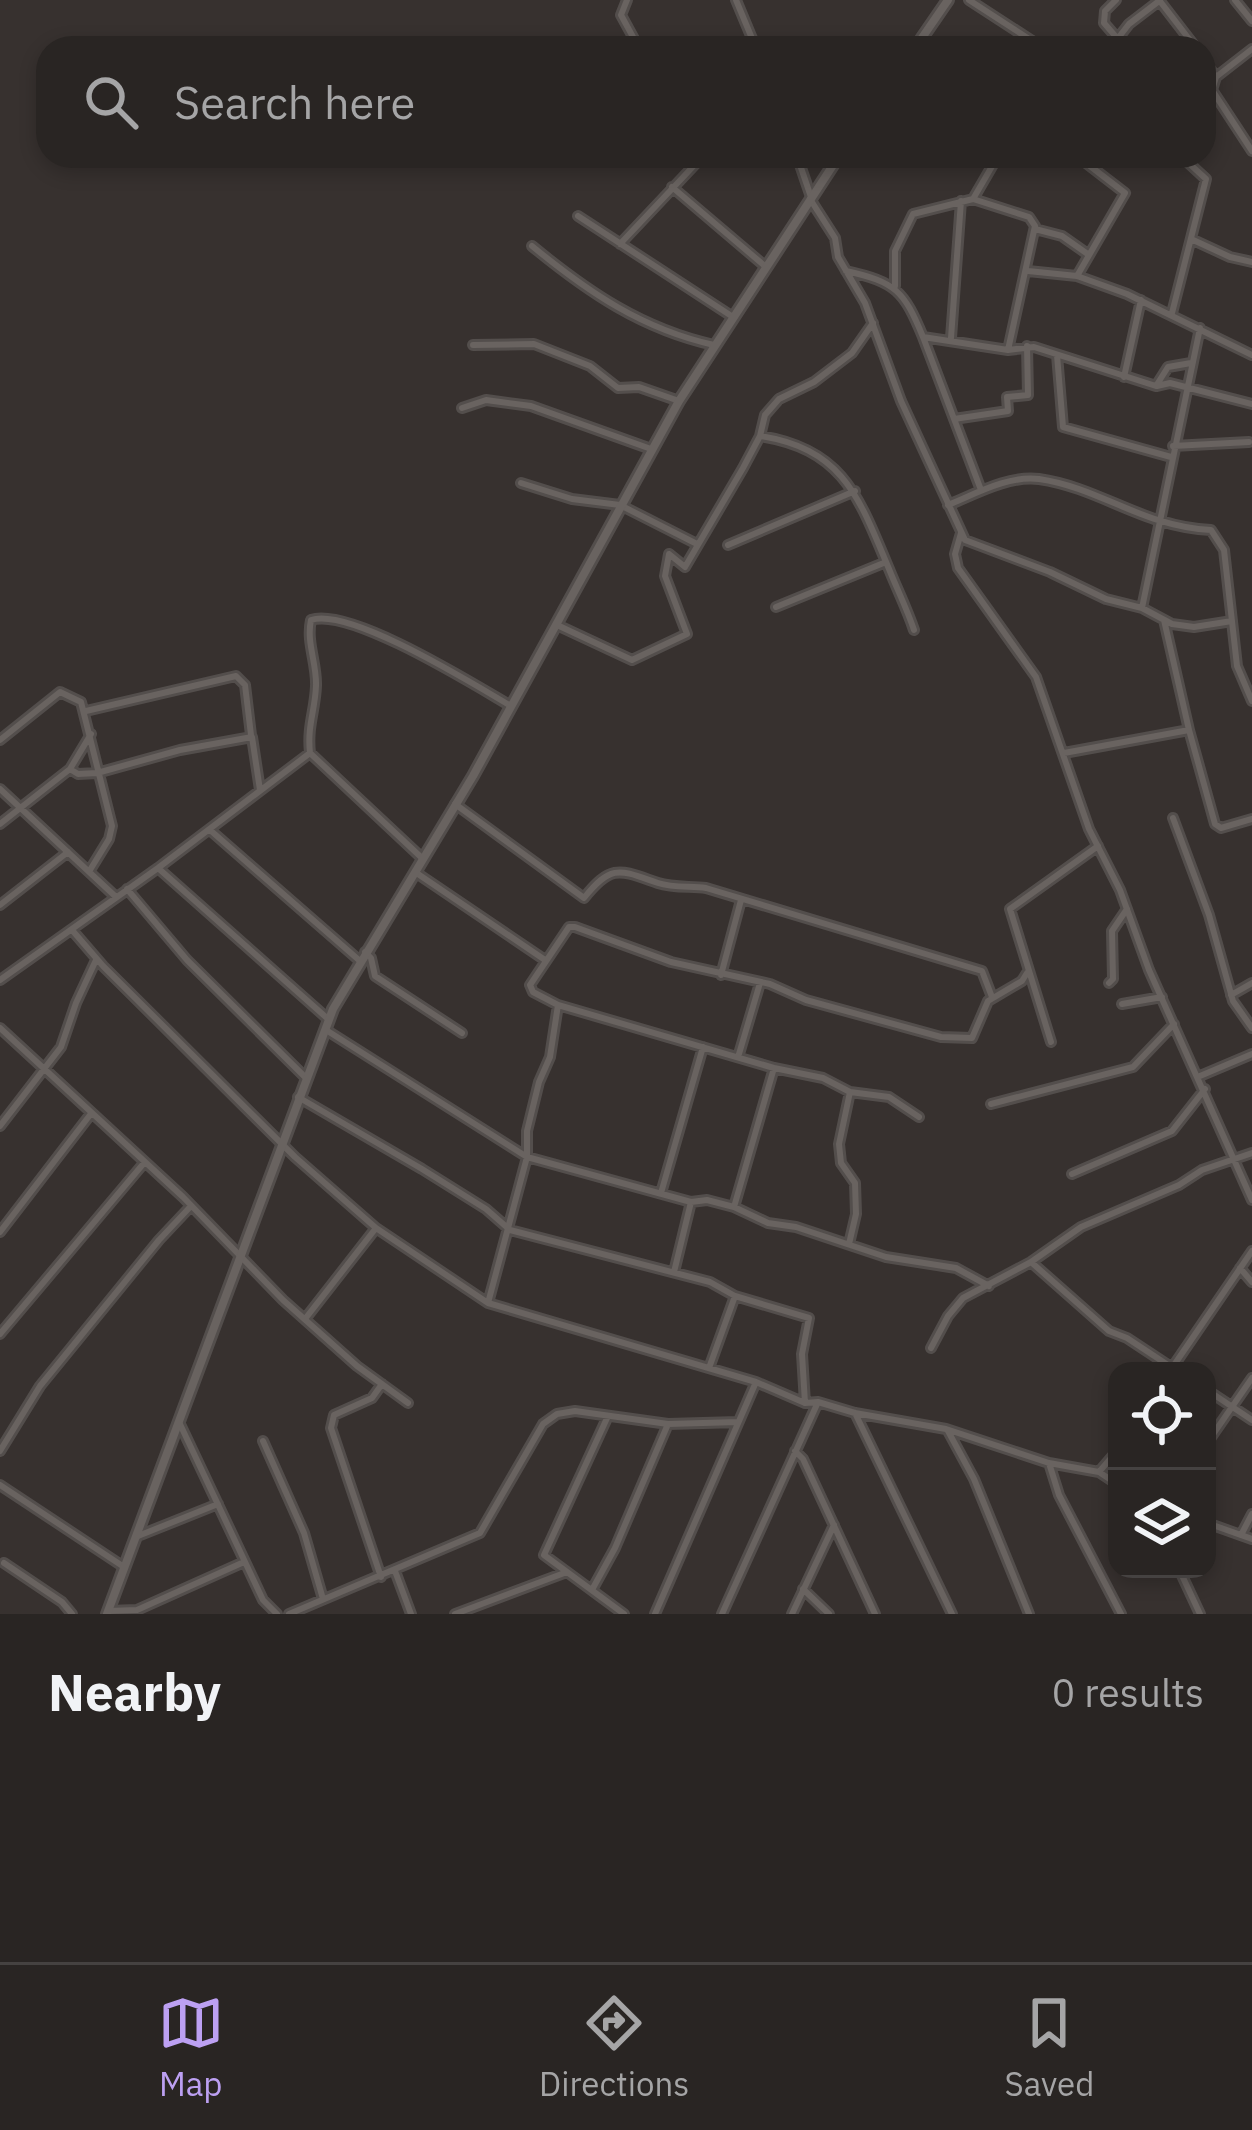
<!DOCTYPE html>
<html lang="en">
<head>
<meta charset="utf-8">
<style>
  :root { --surface:#292523; --page:#353130; --text:#f1f3f6; --muted:#a5a5a6; --line:#454241; --accent:#bca0f2 }
  body { margin:0; font-family:"IBM Plex Sans",sans-serif; background:var(--page); color:var(--text) }
  .controls { position:absolute; right:36px; bottom:36px; display:grid; overflow:hidden; border-radius:24px; box-shadow:0 6px 18px #0003 }
  .controls button { width:108px; height:108px; display:grid; place-items:center; padding:0; border:0; border-bottom:3px solid var(--line); background:var(--surface); color:var(--text); font:60px sans-serif }
  .list { margin:0; padding:0; list-style:none }
  h2 { display:flex; justify-content:space-between; align-items:center; height:156px; margin:0; padding:0 48px; font-size:51px }
  h2 small { font-size:39px; font-weight:400; color:var(--muted) }
  .icon { flex:none; width:66px; height:66px; fill:none; stroke:currentColor; stroke-width:2; stroke-linecap:round; stroke-linejoin:round }
  .map { position:relative; flex:none; width:1252px; height:1614px; overflow:hidden }
  .search { position:absolute; background:var(--surface); box-shadow:0 6px 18px #0003; left:36px; right:36px; top:36px; height:132px; display:flex; align-items:center; gap:30px; box-sizing:border-box; padding:0 42px; border-radius:36px; color:var(--muted); font-size:45px }
  .sheet { height:348px; background:var(--surface) }
  nav { display:flex; justify-content:space-around; align-items:center; box-sizing:border-box; height:168px; border-top:3px solid var(--line); background:var(--surface); font-size:33px; color:var(--muted) }
  nav a { display:grid; justify-items:center; gap:6px }
  nav .on { color:var(--accent) }
  .map>svg:first-child { display:block }
  .lines { fill:none; stroke-linecap:round; stroke-linejoin:round }
  .street-casing { stroke:#534e4c; stroke-width:12 }
  .secondary-casing { stroke:#534e4c; stroke-width:14 }
  .street { stroke:#696360; stroke-width:6 }
  .secondary { stroke:#696360; stroke-width:8 }
</style>
</head>
<body>
<div class="map">
<svg width="1252" height="1614" viewBox="0 0 1252 1614">
  <rect width="100%" height="100%" fill="#37312f"/>
  <g class="lines">
    <g class="street-casing">
      <path id="street" d="M627,0L621,15L639,48
        M736,0L756,48
        M969,0L1043,48
        M1116,0L1105,11L1104,23L1117,38
        M1159,0L1196,48
        M1235,0L1252,21
        M1116,48L1115,42L1129,24L1159,1
        M1252,49L1216,77L1212,90L1252,151
        M1204,60L1216,77
        M797,156L811,197
        M998,156L973,199L1029,217L1035,226L1008,350
        M672,187L766,267
        M810,199L835,238L838,257L865,303L901,401L965,540L1050,572L1106,599L1142,608L1172,624L1194,627L1232,621
        M578,216L733,317
        M1035,229L1062,236L1089,255
        M1191,239L1230,257L1252,262
        M620,244L703,156
        M532,246C588,292 642,329 714,345
        M846,271C896,282 904,291 923,337L1008,350L1034,347L1156,386L1168,367L1191,363
        M1028,271L1077,276L1127,294L1252,355
        M1077,276L1125,193L1077,156
        M895,286V251L913,214L973,199
        M1172,313L1206,179L1181,156
        M923,337L981,490
        M951,338L961,201
        M473,345L534,344L590,366L618,388L639,387L679,401
        M1057,355L1063,427L1171,457
        M1124,377L1141,300
        M1157,386L1170,383L1252,404
        M462,408L486,400L531,406L651,449
        M954,419L1008,411L1007,397L1028,395L1027,346
        M760,436C844,449 859,498 889,569C897,589 907,609 914,630
        M1173,446L1249,442
        M521,483L572,499L620,505L697,544
        M948,505C975,494 1009,475 1039,479C1101,488 1143,527 1211,530L1224,550L1237,666L1252,701
        M961,533L955,554L958,568L1036,677L1089,829L1120,890L1149,970L1252,1200
        M728,545L855,491
        M776,607L886,562
        M1142,608L1200,328
        M557,625L632,660L687,634L665,576L669,554L685,567L743,468L760,436L765,415L779,399L814,382L852,353L873,323
        M86,711L236,676L245,685L251,735
        M1189,730L1215,824L1221,828L1252,819
        M0,740L60,692L81,702L112,826L109,839L90,870
        M1064,753L1189,730L1164,620
        M70,769L91,734
        M0,789L116,897
        M455,804L584,898C612,863 620,870 658,883C673,888 691,886 706,888L982,971L992,997
        M1173,818L1209,915L1233,1001L1252,1028
        M0,824L70,769L78,774L97,773L180,750L252,737L260,790
        M210,830L360,961
        M423,859L310,753C307,726 315,711 316,686C317,664 306,642 311,620C350,607 473,684 511,706
        M158,868L328,1019
        M415,872L545,960
        M127,889L187,960L305,1077
        M0,905L68,852
        M72,930L103,966L295,1157L376,1228L488,1303L756,1382L805,1403L818,1402L855,1413L946,1429L1049,1463L1099,1472L1117,1484
        M365,952L371,958L375,976L462,1033
        M721,975L741,900
        M0,980L158,868L310,753
        M1109,983L1113,979L1112,931L1127,909
        M1231,995L1252,983
        M1122,1004L1162,997
        M0,1028L183,1197L283,1300L357,1366L408,1403
        M326,1030L527,1157L691,1202L707,1200L734,1207L768,1223L796,1227L886,1257L956,1268L989,1286
        M1051,1042L1010,909L1098,846
        M739,1054L760,983
        M1200,1076L1252,1054
        M298,1097L422,1169L486,1209L510,1230L710,1282L735,1296L809,1318L802,1354L805,1403
        M991,1104L1133,1067L1174,1024
        M919,1117L889,1097L850,1092L823,1078L774,1068L558,1005L533,992L530,985L569,927H575L671,962L770,984L806,1000L941,1037L972,1038L988,1001L1022,981L1027,973
        M0,1126L61,1047L76,1003L96,960
        M1072,1174L1172,1131L1205,1089
        M661,1193L703,1047
        M734,1207L774,1068
        M0,1232L90,1115
        M849,1244L856,1214L855,1183L841,1163L839,1144L850,1092
        M1031,1262L1109,1331L1127,1338L1177,1371
        M1240,1268L1252,1282
        M674,1272L691,1202
        M488,1303L527,1157V1131L539,1082L550,1057L558,1005
        M305,1319L376,1228
        M0,1334L144,1163
        M931,1348L948,1316L963,1298L1031,1262L1081,1227L1179,1185L1202,1170L1252,1153
        M709,1368L735,1296
        M1172,1368L1252,1251
        M1207,1390L1252,1420
        M855,1413L952,1614
        M608,1416L544,1555L624,1614
        M179,1422L263,1600L277,1614
        M948,1431L974,1479L1029,1614
        M263,1441L304,1533L323,1599
        M1207,1443L1252,1378
        M0,1451L40,1386L159,1240L191,1206
        M795,1451L803,1459L875,1614
        M1049,1463L1059,1495L1121,1614
        M1099,1472L1117,1451
        M0,1485L124,1567
        M1207,1523L1252,1539
        M1241,1535L1252,1514
        M138,1536L218,1504
        M4,1563L62,1602L72,1614
        M1179,1569L1200,1614
        M395,1571L411,1614
        M381,1577L331,1428L334,1415L372,1398L382,1384
        M593,1588L615,1548L668,1424
        M803,1589L829,1614
        M108,1611L137,1610L244,1562
        M289,1614L480,1533L543,1424L557,1414L575,1411L668,1424L738,1422
        M455,1614L567,1572
        M655,1614L756,1382
        M722,1614L818,1402
        M792,1614L834,1525"/>
    </g>
    <g class="secondary-casing">
      <path id="secondary" d="M915,48L948,0
        M107,1614L333,1009L473,776L679,401L839,156"/>
    </g>
    <use href="#street" class="street"/>
    <use href="#secondary" class="secondary"/>
  </g>
</svg>
<div class="controls">
<button><svg class="icon" aria-label="locate" viewBox="0 0 24 24"><circle cx="12" cy="12" r="6"/><path d="M12 2v4M12 18v4M2 12h4M18 12h4"/></svg></button>
<button><svg class="icon" aria-label="layers" viewBox="0 0 24 24"><path d="M12 4l9 5-9 5-9-5zM3 14l9 5 9-5"/></svg></button>
</div>
<div class="search"><svg class="icon" aria-label="search" viewBox="0 0 24 24"><circle cx="10" cy="10" r="6"/><path d="M15 15l6 6"/></svg>Search here</div>
</div>
<section class="sheet">
<h2>Nearby<small>0 results</small></h2>
<ul class="list">
</ul>
</section>
<nav>
<a class="on"><svg class="icon" aria-label="map" viewBox="0 0 24 24"><path d="M3 6l6-2 6 2 6-2v14l-6 2-6-2-6 2zM9 4v14M15 6v14"/></svg>Map</a>
<a><svg class="icon" aria-label="directions" viewBox="0 0 24 24"><path d="M12 3l9 9-9 9-9-9zM9 14v-3h6M13 9l2 2-2 2"/></svg>Directions</a>
<a><svg class="icon" aria-label="saved" viewBox="0 0 24 24"><path d="M7 4h10v16l-5-4-5 4z"/></svg>Saved</a>
</nav>
</body>
</html>
